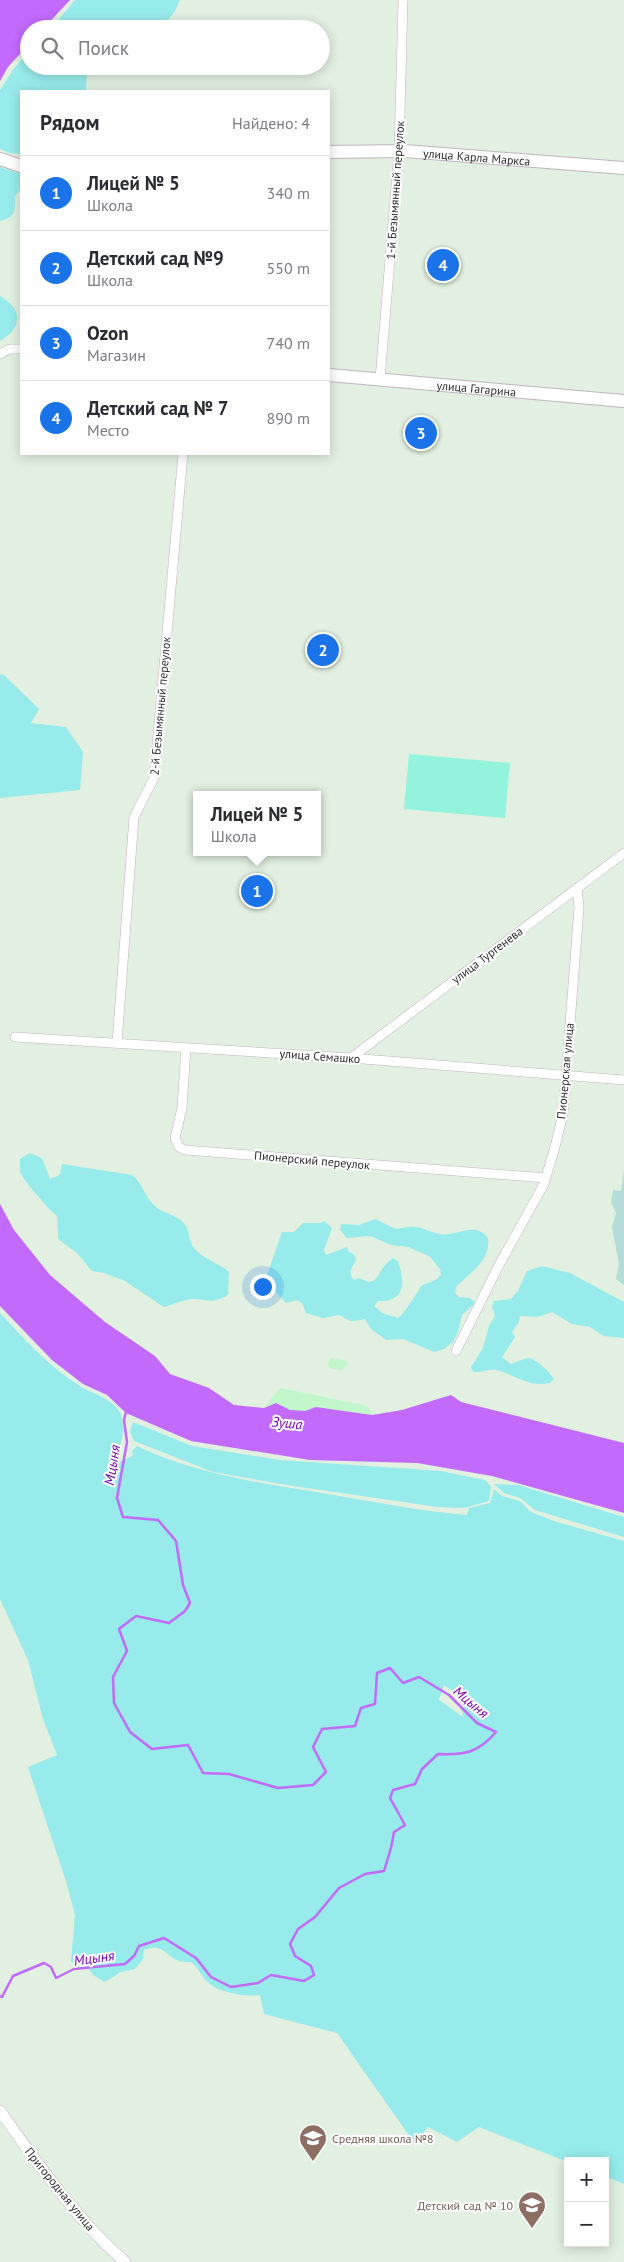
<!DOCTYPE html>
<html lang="ru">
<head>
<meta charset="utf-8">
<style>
  :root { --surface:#fff; --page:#f7f7f7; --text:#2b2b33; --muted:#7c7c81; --line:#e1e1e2; --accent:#1a73e8 }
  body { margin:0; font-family:"PT Sans",sans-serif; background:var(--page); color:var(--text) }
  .controls { position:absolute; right:15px; bottom:15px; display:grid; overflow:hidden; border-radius:0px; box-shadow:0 2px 12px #0003 }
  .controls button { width:45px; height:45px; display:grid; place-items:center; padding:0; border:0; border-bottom:1px solid var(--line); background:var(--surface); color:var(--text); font:25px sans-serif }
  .you { position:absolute; left:262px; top:1286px; width:18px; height:18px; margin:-12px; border:4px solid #fff; border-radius:50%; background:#1a73e8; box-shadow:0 0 0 8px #1a73e833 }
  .badge { display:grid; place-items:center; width:32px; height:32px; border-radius:50%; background:var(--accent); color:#fff; font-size:16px; font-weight:700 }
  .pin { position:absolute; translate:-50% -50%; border:2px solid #fff; box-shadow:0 1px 5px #0006 }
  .popup { position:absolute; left:193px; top:791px; width:128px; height:65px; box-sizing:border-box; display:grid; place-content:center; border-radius:0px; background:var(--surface); filter:drop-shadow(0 1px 4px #0005); font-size:16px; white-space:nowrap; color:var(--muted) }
  .popup b { font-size:19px; color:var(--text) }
  .popup::after { content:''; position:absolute; left:50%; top:100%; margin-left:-10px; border:10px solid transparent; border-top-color:var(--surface) }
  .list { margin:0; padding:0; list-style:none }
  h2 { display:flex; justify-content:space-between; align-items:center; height:65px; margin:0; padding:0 20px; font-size:21px }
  h2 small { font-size:16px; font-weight:400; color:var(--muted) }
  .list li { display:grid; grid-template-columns:32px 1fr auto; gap:15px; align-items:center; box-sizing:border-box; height:75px; padding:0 20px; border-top:1px solid var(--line) }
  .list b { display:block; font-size:19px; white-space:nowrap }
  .list p { margin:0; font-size:16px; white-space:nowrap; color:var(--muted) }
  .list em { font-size:16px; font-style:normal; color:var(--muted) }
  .icon { flex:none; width:28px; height:28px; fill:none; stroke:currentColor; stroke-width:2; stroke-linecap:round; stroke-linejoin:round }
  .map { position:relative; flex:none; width:624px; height:2262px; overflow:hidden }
  .search { position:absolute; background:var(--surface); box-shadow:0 2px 12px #0003; left:20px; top:20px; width:310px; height:55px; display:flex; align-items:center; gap:12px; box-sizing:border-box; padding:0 18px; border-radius:28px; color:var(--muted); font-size:19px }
  .panel { position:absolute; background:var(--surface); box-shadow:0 2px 12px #0003; left:20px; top:90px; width:310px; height:365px; border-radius:0px }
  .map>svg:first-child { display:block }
  .green { fill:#98ebeb; fill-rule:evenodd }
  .sand { fill:#c1f7cb }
  .cemetery { fill:#b5dcd6 }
  .pitch { fill:#93f3dd }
  .water { fill:#c26afb }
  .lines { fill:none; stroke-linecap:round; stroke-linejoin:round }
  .stream { stroke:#c26afb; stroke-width:2.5 }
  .minor-casing { stroke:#c2b4c0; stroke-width:10 }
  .tertiary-casing { stroke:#c2b4c0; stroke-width:12 }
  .secondary-casing { stroke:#c2b4c0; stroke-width:14 }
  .minor { stroke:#fff; stroke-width:9 }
  .tertiary { stroke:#fff; stroke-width:11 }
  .secondary { stroke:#fff; stroke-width:12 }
  .labels { text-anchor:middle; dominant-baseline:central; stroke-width:4; stroke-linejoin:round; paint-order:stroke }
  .street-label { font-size:12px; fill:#2e2e2e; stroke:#fff }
  .education-label { font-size:12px; fill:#785e54; stroke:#fff; text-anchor:start }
  .water-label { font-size:14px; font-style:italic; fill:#7900b0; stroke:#fff }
</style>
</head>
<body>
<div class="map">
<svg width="624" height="2262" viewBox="0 0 624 2262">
  <rect width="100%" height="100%" fill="#e1f0e0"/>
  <path class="green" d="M75,0H180L175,11L161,29H51Z
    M28,52L29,66H87L86,91H21V154L9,153L0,149V90L13,70Z
    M0,167L21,174V189L15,196C15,211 16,217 0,221Z
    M0,296C23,309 23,328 0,341Z
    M0,674L4,675L39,709L31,723L66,727L83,752L80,790L0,798Z
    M30,1153L42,1158L50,1179L60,1175L62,1164L132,1175C143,1183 145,1199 157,1208C166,1214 176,1215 184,1223C190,1230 188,1241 194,1248C204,1260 218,1262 229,1272L228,1295C207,1307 205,1296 187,1300C179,1301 172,1305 164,1307L125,1281L104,1273L92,1271L77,1253L58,1239L57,1216L48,1208L26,1182L20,1172V1159Z
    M375,1219L396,1229C422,1223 419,1230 441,1234C456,1237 477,1220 488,1239C491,1261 468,1274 456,1287L455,1293L459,1297L469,1298L474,1301V1304L462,1315L458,1332L453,1342L444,1349L434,1352L403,1339L386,1340L371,1329L365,1319C348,1322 355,1323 339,1315L323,1318L306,1313L302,1303L297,1300L286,1303L265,1281L282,1232H294L303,1223H320L324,1221L332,1228L324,1250L326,1255L347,1247L349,1252L354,1254L356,1260C352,1268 347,1272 354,1280L359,1278L369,1282L375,1280C381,1272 383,1265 393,1258L398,1261C405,1282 406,1302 378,1301L374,1306L382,1313L398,1318C403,1315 419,1291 421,1286L437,1279L441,1275L440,1269L429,1256L408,1247L391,1245L370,1236L347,1238L340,1230L341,1224L359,1225Z
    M542,1266L570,1273L624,1302V1338L604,1336L590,1327L572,1324L552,1312L537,1317L520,1316L519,1322L512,1332L515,1337L502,1357L511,1364C516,1363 522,1359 527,1358C536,1358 550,1372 554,1379L550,1383C529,1388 515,1375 497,1370C490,1368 481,1373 473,1372L471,1367L483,1348L489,1326L495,1316L492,1306L494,1301L511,1299L518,1291L527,1271Z
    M0,1313C25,1340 49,1367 80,1386C94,1395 117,1399 122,1418C126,1435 118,1448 115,1464L133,1456L132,1451L137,1446C201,1476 258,1482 328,1494C374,1502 420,1511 467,1515L469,1508L490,1503L494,1489L502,1496L520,1501L531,1512L557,1522L624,1541V2184L605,2176V2161L568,2162L479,2127L457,2142L428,2127L415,2144L337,2033L264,2014L260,1995C246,1997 221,1993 210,1984C202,1978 199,1968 191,1962C188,1962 183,1962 179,1961C163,1955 164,1943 144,1950L143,1959L135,1969L121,1972L105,1982L93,1975L86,1965L87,1961L74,1964L71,1961L75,1915L66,1881L28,1767L57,1755L43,1719L28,1660L0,1599ZM444,1685L459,1695L463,1717L439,1700Z
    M133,1422L192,1446L280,1460L441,1471L485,1480L491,1487L489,1501L464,1508L438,1507L293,1486L213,1472L134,1441L130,1432Z
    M494,1484L518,1485L624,1517V1537L535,1510L520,1498L504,1493Z"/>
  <path class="sand" d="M331,1358L344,1360L348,1363L342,1370L329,1368L328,1363Z
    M280,1388L368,1406L372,1415L316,1407L305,1412L290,1410L276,1403L264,1408Z"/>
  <path class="cemetery" d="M624,1169V1285L616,1279L619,1264L612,1227L616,1213L611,1202L613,1190L621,1191Z"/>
  <path class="pitch" d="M409,754L510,763L505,818L404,809Z"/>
  <path class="water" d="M0,0H70L43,29H29V44L8,67L0,81Z
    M0,1204L14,1230L50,1275L105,1322L155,1356L170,1374L209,1388L234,1405L264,1408L276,1403L290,1410L305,1411L316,1407L372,1415L402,1410L451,1395L461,1402L624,1443V1513L492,1476L417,1463L310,1460L191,1441L126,1413L107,1395L83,1384L52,1360L0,1306Z"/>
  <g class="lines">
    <path class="stream" d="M0,1996L2,1997L13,1976L44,1963L51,1967L56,1978L74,1969L125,1964L134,1956L139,1946L164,1938L196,1958L211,1977L231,1987L258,1983L271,1975L304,1981L314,1975L311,1966L295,1956L290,1944L298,1929L315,1917L339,1888L365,1874L384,1871L391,1848L394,1832L405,1825L390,1798L393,1790L415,1784L422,1769L438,1754C465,1755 478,1753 496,1732L477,1723L449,1695L419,1677L403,1683L390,1668L377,1673L375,1704L361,1708L355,1726L322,1729L313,1747L326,1772L313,1785L278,1788L229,1774L203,1773L188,1745L152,1749L130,1732L114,1703L113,1677L127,1651L119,1629L136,1616L169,1623L185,1611L190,1603L183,1585L176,1541L158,1520L123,1517L117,1498L127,1442L124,1420L126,1412"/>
    <g class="minor-casing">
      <path id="minor" d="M0,354L10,349H21
        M380,379L399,151L403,0
        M15,1037L351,1058L624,1080
        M117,1043L134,817L154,778L183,454
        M186,1048L182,1108L175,1138L179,1147L185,1150L546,1178
        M351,1058L624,853
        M456,1351L499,1265L544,1184L555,1147L563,1114L579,908L577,888"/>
    </g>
    <g class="tertiary-casing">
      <path id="tertiary" d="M0,2111C38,2164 76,2219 125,2262"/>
    </g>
    <g class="secondary-casing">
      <g id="secondary">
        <path id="s1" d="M329,152L405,151L624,168"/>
        <path d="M0,159L21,166"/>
        <path id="s2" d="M329,375L624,401"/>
      </g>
    </g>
    <use href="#minor" class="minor"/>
    <use href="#tertiary" class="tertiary"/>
    <use href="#secondary" class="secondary"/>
  </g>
  <defs>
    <g id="school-pin" transform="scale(1.4375)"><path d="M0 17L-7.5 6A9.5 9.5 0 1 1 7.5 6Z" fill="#8d6e63" stroke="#fff"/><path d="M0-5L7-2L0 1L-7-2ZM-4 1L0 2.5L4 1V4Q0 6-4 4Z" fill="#fff"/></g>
  </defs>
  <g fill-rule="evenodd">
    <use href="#school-pin" x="313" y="2138"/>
    <use href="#school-pin" x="532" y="2205"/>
  </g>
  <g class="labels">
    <g class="street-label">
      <text stroke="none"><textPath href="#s1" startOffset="148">улица Карла Маркса</textPath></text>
      <text transform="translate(395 190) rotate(-86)">1-й Безымянный переулок</text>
      <text stroke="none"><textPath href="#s2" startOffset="148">улица Гагарина</textPath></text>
      <text transform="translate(160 706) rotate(-85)">2-й Безымянный переулок</text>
      <text transform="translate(487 955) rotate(-37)">улица Тургенева</text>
      <text transform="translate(320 1056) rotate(4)">улица Семашко</text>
      <text transform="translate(565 1071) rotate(-85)">Пионерская улица</text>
      <text transform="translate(312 1160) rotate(5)">Пионерский переулок</text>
      <text transform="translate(60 2189) rotate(51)">Пригородная улица</text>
    </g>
    <g class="education-label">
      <text x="332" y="2138">Средняя школа №8</text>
      <text x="513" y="2205" text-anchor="end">Детский сад № 10</text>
    </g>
    <g class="water-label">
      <text transform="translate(287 1423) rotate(6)">Зуша</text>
      <text transform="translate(112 1465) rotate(-81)">Мцыня</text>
      <text transform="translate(471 1702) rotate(40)">Мцыня</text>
      <text transform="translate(94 1958) rotate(-8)">Мцыня</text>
    </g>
  </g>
</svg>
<div class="controls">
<button>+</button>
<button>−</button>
</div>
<div class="you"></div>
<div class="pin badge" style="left:257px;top:891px">1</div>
<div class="popup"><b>Лицей № 5</b>Школа</div>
<div class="pin badge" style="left:323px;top:650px">2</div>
<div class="pin badge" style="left:421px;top:433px">3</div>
<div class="pin badge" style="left:443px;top:265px">4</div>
<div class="search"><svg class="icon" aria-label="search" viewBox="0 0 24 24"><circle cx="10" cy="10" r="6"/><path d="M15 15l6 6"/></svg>Поиск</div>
<section class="panel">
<h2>Рядом<small>Найдено: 4</small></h2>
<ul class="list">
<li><span class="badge">1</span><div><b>Лицей № 5</b><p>Школа</p></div><em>340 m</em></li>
<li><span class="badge">2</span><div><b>Детский сад №9</b><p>Школа</p></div><em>550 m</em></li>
<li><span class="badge">3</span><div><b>Ozon</b><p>Магазин</p></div><em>740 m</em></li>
<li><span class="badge">4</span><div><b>Детский сад № 7</b><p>Место</p></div><em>890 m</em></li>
</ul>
</section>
</div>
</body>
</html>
